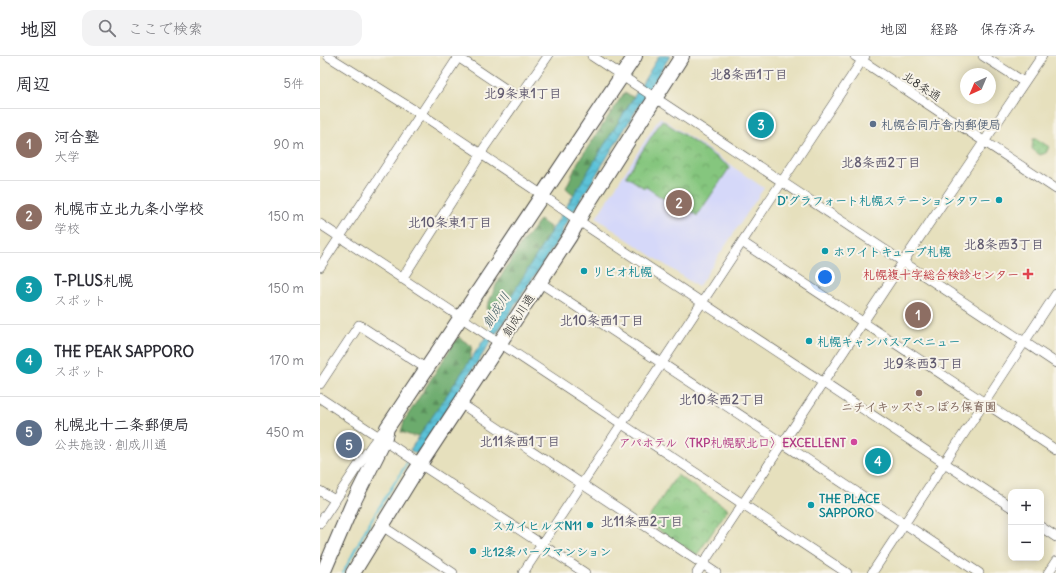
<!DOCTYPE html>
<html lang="ja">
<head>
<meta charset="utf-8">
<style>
  :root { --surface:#fff; --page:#f2f2f3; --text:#2b2b33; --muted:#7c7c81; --line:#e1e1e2; --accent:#7c3aed }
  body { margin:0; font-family:Delius,"Klee One",sans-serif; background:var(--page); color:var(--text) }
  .controls { position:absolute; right:12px; bottom:12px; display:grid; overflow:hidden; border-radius:8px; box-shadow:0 2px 10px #0003 }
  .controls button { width:36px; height:36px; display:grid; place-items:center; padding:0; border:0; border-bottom:1px solid var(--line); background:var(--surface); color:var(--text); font:20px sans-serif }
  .compass { position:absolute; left:640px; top:12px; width:36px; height:36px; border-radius:50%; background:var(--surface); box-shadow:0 2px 10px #0003; rotate:224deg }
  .you { position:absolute; left:505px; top:221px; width:14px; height:14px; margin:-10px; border:3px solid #fff; border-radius:50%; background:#1a73e8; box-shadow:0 0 0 6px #1a73e833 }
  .badge { display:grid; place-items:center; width:26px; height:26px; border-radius:50%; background:var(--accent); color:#fff; font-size:13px; font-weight:700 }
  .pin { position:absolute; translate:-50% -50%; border:2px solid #fff; box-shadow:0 1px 4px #0006 }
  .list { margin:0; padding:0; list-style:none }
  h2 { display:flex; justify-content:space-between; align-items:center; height:52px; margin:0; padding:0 16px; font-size:17px }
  h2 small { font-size:13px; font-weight:400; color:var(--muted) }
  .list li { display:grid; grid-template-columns:26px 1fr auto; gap:12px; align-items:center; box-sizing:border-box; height:72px; padding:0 16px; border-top:1px solid var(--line) }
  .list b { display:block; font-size:15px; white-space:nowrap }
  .list p { margin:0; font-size:13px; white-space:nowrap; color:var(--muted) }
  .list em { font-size:13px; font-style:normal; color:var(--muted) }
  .icon { flex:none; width:22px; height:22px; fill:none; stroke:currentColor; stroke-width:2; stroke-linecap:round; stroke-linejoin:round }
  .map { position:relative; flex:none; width:736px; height:517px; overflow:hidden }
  header { display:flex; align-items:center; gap:24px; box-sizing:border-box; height:56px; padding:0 20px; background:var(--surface); border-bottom:1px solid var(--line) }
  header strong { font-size:19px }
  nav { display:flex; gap:22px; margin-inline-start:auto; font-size:14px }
  .search { width:280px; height:36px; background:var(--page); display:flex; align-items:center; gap:10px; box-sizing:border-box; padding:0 14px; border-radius:12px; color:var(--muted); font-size:15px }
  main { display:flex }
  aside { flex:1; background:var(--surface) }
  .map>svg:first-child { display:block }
  .built { fill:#d5d8f9 }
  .grass { fill:url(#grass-dots); stroke:#587854 }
  .forest { fill:url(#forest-firs); stroke:#4c6b4c }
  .park { fill:url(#park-crowns); stroke:#587854 }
  .water { fill:url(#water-waves); stroke:#447682 }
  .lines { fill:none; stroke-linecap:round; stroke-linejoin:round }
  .stream { stroke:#5cc2d9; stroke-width:2 }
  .minor-casing { stroke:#474641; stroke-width:10 }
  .highway-casing { stroke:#474641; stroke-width:16 }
  .minor { stroke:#fff; stroke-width:9 }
  .highway { stroke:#fff; stroke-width:14 }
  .service-dot { fill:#5c6f8a; stroke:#f7f3e8; stroke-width:1.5 }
  .culture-dot { fill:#0f9aa8; stroke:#f7f3e8; stroke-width:1.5 }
  .health-dot { fill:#e0444e; stroke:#f7f3e8; stroke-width:1.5 }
  .education-dot { fill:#8d6e63; stroke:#f7f3e8; stroke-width:1.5 }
  .hotel-dot { fill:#d1479c; stroke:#f7f3e8; stroke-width:1.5 }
  .labels { text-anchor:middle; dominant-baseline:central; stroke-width:4; stroke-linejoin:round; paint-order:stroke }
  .street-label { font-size:12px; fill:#2b2b2b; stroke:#f7f3e8 }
  .service-label { font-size:12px; font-weight:bold; fill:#4e5e75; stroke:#f7f3e8; text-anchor:start }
  .culture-label { font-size:12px; font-weight:bold; fill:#0d838f; stroke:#f7f3e8; text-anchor:start }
  .health-label { font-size:12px; font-weight:bold; fill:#be3a42; stroke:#f7f3e8; text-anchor:end }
  .education-label { font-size:12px; font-weight:bold; fill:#785e54; stroke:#f7f3e8 }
  .hotel-label { font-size:12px; font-weight:bold; fill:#b23c85; stroke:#f7f3e8; text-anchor:end }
  .neighbourhood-label { font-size:13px; font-weight:bold; fill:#615b70; stroke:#f7f3e8 }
  .water-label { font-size:13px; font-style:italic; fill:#3a585f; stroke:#f7f3e8 }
</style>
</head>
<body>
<header>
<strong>地図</strong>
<div class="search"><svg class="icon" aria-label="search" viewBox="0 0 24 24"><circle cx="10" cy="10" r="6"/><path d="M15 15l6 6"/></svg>ここで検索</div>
<nav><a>地図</a><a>経路</a><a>保存済み</a></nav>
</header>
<main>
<aside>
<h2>周辺<small>5件</small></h2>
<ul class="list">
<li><span class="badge" style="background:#8d6e63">1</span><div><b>河合塾</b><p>大学</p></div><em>90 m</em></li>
<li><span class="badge" style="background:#8d6e63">2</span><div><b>札幌市立北九条小学校</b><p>学校</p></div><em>150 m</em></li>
<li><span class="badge" style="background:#0f9aa8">3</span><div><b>T-PLUS札幌</b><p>スポット</p></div><em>150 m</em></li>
<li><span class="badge" style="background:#0f9aa8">4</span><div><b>THE PEAK SAPPORO</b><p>スポット</p></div><em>170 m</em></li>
<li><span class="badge" style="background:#5c6f8a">5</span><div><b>札幌北十二条郵便局</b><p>公共施設 · 創成川通</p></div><em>450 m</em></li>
</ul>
</aside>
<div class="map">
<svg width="736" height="517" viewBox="0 0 736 517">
  <defs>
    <pattern id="grass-dots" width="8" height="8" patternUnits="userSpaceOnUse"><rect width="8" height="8" fill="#85c67e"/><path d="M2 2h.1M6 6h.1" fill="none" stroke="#6da167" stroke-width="1.8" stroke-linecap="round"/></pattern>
    <pattern id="forest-firs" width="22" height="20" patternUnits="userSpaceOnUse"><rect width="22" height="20" fill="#6cab6d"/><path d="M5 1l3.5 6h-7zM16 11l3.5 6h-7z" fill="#598b5a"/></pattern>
    <pattern id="park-crowns" width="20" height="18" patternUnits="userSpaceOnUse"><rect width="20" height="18" fill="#85c67e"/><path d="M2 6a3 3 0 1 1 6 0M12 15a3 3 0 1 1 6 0" fill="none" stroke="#6da167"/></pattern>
    <pattern id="water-waves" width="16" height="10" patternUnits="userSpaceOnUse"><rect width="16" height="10" fill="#5cc2d9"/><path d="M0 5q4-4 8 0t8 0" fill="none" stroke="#4c9eb0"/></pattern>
  </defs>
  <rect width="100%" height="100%" fill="#f7f3e8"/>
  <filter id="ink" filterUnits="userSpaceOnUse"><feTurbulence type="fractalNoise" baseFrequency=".025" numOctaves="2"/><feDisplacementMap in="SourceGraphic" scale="8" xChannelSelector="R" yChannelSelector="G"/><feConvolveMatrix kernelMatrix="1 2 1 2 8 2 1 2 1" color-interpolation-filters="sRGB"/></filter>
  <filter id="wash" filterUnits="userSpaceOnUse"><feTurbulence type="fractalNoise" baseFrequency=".012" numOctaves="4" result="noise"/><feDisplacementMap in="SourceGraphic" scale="16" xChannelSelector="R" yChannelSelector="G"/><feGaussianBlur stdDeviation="0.9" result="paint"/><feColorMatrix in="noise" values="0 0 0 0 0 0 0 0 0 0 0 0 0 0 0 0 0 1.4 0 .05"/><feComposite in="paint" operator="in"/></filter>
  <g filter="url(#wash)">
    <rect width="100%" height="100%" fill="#e6e0bd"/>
    <path class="built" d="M340,61L444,132L378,231L276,162Z"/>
    <path class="grass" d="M713,83H717L729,91L726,97L720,99L712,93Z"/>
    <path class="forest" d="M304,37L313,41L306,67L254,139L246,132L258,106Z
      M220,164L230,171L229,192L181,259H173L166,253L177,227L200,189Z
      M138,281L152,290L149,309L101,379L92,380L81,376L84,365Z"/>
    <path class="park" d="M342,64L410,111L377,160L369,154L366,158L326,131L324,132L306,120Z
      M357,419L408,453L377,499L326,466Z"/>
    <path class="water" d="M339,0H350L243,172L242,178L97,398L90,394L171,273Z"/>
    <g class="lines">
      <path class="stream" d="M23,517L48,469L89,404"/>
    </g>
  </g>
  <g filter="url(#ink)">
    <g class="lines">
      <g class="minor-casing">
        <path id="minor" d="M8,0L110,64L215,134L268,171L691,451
          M272,0L736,307
          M535,0L736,133
          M663,0L704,26
          M138,1L199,42
          M0,168L527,517
          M422,186L736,394
          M0,211L139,0
          M82,223L161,99L164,92L228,0
          M219,226L659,517
          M0,328L39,269L107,313
          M0,342L265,517
          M140,347L396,517
          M0,435L15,444
          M0,467L52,389L62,376
          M62,470L133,517
          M721,471L736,481
          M203,517L545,0
          M377,517L583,206L722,0
          M552,517L736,238
          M728,517L736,505"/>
      </g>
      <g class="highway-casing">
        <path id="highway" d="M3,517L32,449L64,385L67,372L315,0
          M33,517L95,416L250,180L264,154L362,0"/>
      </g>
      <use href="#minor" class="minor"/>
      <use href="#highway" class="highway"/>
    </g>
  </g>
  <circle class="service-dot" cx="553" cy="68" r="4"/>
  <g class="culture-dot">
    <circle cx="679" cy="144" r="4"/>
    <circle cx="505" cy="195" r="4"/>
    <circle cx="264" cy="215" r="4"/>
    <circle cx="489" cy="285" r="4"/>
    <circle cx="491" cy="449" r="4"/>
    <circle cx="270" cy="469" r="4"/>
    <circle cx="153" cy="495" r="4"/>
  </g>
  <path class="health-dot" d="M706 212h4v4h4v4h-4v4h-4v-4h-4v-4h4z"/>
  <circle class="education-dot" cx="599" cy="337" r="4"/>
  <circle class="hotel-dot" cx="534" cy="386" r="4"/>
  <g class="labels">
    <g class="street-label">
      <text transform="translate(602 30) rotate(33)">北8条通</text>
      <text transform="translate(198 259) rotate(-57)">創成川通</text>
    </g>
    <g class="service-label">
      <text x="561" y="68">札幌合同庁舎内郵便局</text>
    </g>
    <g class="culture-label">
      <text x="671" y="144" text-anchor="end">D'グラフォート札幌ステーションタワー</text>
      <text x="513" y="195">ホワイトキューブ札幌</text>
      <text x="272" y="215">リビオ札幌</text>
      <text x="497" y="285">札幌キャンパスアベニュー</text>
      <text x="499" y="442">THE PLACE<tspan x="499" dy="14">SAPPORO</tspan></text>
      <text x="262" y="469" text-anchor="end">スカイヒルズN11</text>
      <text x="161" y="495">北12条パークマンション</text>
    </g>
    <g class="health-label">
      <text x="699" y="218">札幌複十字総合検診センター</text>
    </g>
    <g class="education-label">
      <text x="599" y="350">ニチイキッズさっぽろ保育園</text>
    </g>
    <g class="hotel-label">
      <text x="526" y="386">アパホテル〈TKP札幌駅北口〉EXCELLENT</text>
    </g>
    <g class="neighbourhood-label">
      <text x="429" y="18">北8条西1丁目</text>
      <text x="203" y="37">北9条東1丁目</text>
      <text x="561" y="106">北8条西2丁目</text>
      <text x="130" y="166">北10条東1丁目</text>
      <text x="684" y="188">北8条西3丁目</text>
      <text x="282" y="264">北10条西1丁目</text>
      <text x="603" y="307">北9条西3丁目</text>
      <text x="402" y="343">北10条西2丁目</text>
      <text x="200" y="385">北11条西1丁目</text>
      <text x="322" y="465">北11条西2丁目</text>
    </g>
    <g class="water-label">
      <text transform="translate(176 254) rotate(-57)">創成川</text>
    </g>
  </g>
</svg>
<div class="controls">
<button>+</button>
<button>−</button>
</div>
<svg class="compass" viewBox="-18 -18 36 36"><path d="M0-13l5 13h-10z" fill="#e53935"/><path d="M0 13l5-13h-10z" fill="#7c7c81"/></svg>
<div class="you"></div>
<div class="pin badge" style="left:598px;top:259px;background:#8d6e63">1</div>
<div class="pin badge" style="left:359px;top:147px;background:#8d6e63">2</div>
<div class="pin badge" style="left:441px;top:69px;background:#0f9aa8">3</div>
<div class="pin badge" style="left:558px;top:405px;background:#0f9aa8">4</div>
<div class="pin badge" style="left:29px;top:389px;background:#5c6f8a">5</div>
</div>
</main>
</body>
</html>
